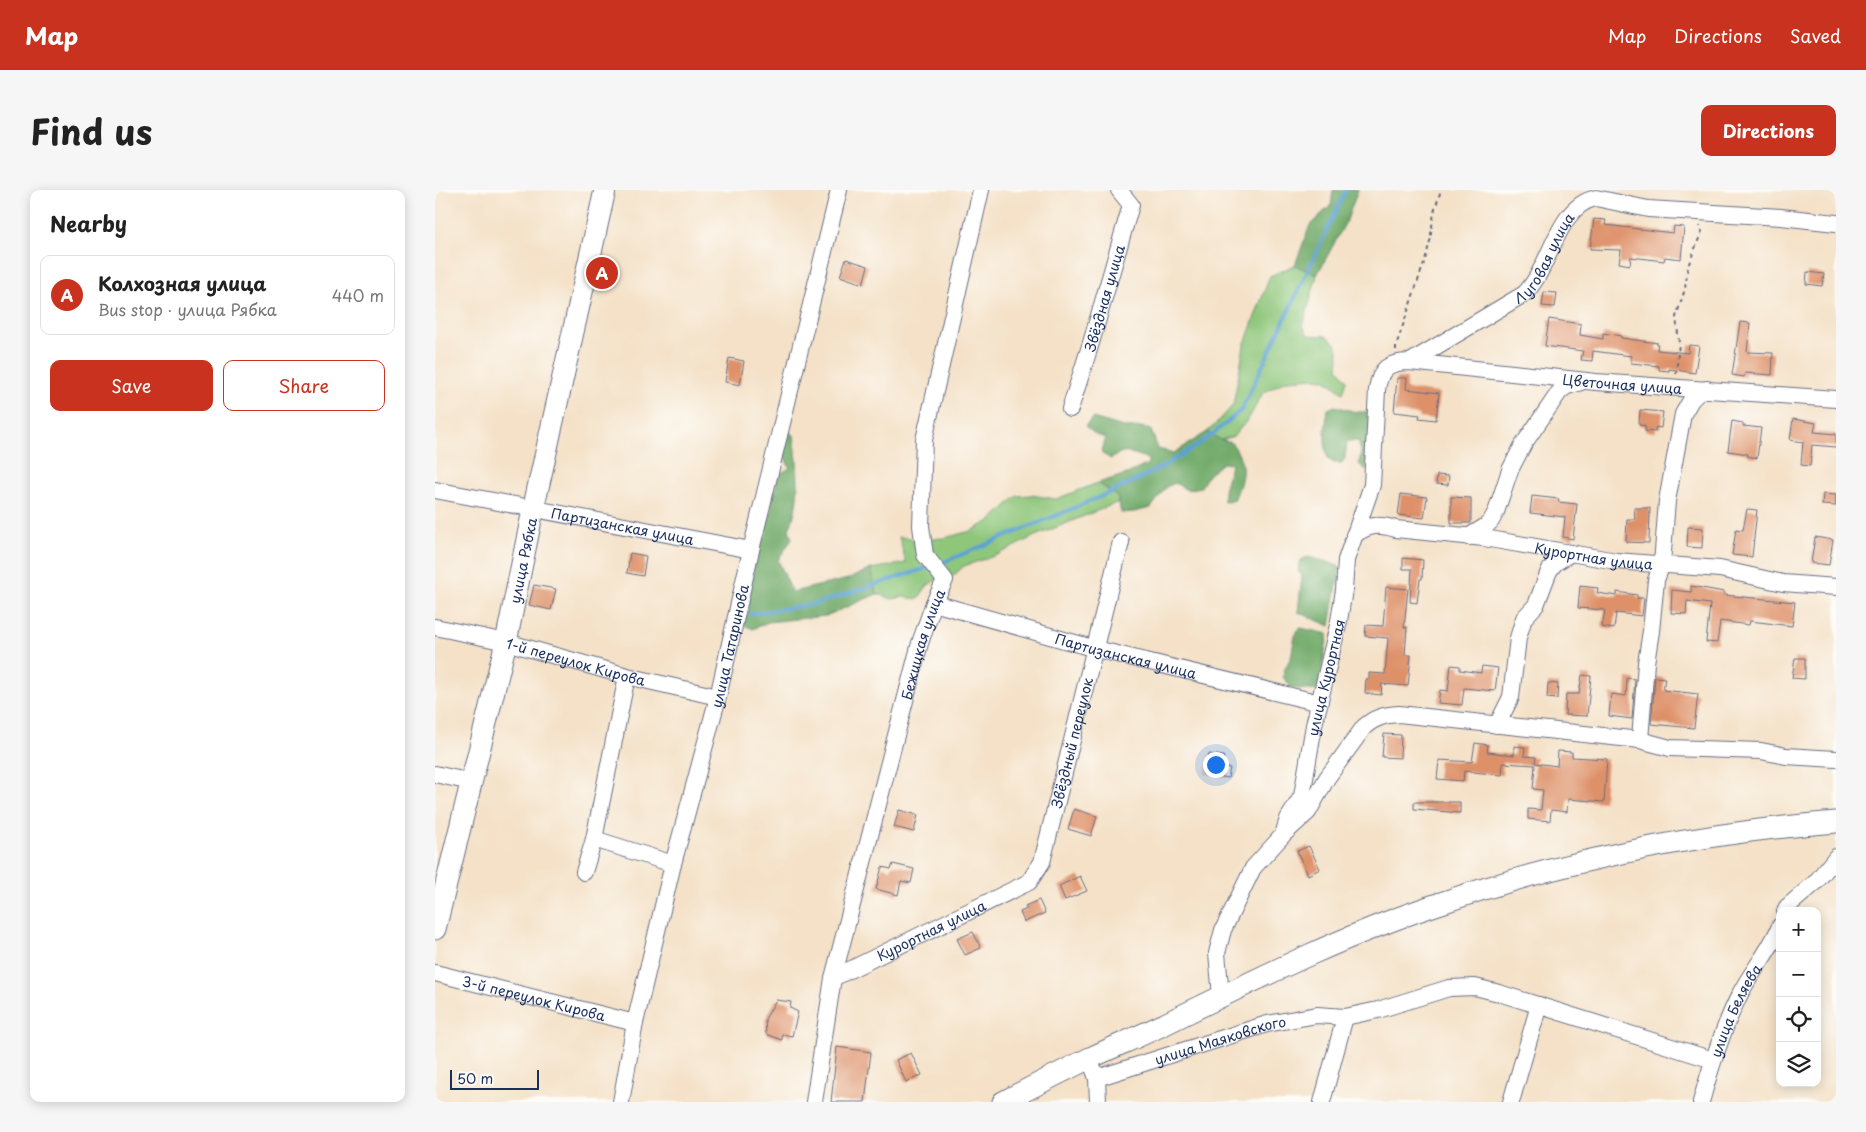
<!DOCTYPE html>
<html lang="en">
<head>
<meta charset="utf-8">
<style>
  :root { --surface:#fff; --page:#f6f6f6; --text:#222; --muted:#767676; --line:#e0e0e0; --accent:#c8321e }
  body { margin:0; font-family:"Playpen Sans",sans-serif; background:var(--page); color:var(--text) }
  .controls { position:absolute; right:15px; bottom:15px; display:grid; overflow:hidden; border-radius:10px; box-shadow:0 2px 12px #0003 }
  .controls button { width:45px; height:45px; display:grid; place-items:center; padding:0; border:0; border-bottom:1px solid var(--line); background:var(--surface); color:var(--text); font:25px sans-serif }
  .scale { position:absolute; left:15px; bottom:12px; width:89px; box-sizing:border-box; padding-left:5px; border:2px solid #1b2f5e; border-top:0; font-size:14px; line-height:18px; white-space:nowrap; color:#1b2f5e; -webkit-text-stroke:4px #fdfcf7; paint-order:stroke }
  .you { position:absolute; left:780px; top:574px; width:18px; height:18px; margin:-12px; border:4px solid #fff; border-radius:50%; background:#1a73e8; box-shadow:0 0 0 8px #1a73e833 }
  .badge { display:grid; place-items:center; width:32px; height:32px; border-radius:50%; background:var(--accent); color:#fff; font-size:16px; font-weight:700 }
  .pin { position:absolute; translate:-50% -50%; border:2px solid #fff; box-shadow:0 1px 5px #0006 }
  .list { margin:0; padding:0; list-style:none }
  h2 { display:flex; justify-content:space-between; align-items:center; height:65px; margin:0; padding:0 20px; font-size:21px }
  h2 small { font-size:16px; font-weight:400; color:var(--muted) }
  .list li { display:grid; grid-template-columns:32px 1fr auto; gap:15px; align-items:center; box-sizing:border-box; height:80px; margin:0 10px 10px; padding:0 10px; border:1px solid var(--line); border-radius:10px }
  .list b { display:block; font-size:19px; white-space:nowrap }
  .list p { margin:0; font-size:16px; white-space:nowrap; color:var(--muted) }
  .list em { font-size:16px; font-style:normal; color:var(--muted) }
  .actions { display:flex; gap:10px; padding:15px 20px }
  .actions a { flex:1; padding:11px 0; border:1px solid var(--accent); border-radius:10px; text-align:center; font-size:18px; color:var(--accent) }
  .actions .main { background:var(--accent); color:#fff }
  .icon { flex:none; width:28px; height:28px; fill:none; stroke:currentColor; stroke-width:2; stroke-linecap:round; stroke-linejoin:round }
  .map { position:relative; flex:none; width:1401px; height:912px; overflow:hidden; border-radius:10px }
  header { display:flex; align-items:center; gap:30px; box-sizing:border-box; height:70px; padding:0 25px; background:var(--accent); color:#fff }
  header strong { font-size:24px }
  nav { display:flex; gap:28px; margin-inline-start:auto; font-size:18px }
  .intro { display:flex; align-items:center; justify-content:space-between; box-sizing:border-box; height:120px; padding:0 30px }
  h1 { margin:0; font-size:35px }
  .button { padding:12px 22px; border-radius:10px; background:var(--accent); color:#fff; font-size:18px; font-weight:700 }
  main { display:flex; gap:30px; padding:0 30px }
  aside { flex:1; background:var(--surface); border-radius:10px; box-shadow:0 2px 12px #0003 }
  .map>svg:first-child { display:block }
  .green { fill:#8ec67a; stroke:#547a6c }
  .forest { fill:#72ab6a; stroke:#466d64 }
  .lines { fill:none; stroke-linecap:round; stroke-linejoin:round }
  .stream { stroke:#5da2d2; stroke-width:4 }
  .building { fill:#de9169 }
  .minor-casing { stroke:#676d83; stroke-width:18 }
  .major-casing { stroke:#676d83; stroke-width:23 }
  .path { stroke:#676d83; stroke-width:2; stroke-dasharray:4 4; stroke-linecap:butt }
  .minor { stroke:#fff; stroke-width:16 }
  .major { stroke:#fff; stroke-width:21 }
  .labels { text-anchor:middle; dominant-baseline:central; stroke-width:4; stroke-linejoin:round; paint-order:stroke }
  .street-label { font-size:14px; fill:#1b2f5e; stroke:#fdfcf7 }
</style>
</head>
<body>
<header>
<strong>Map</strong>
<nav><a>Map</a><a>Directions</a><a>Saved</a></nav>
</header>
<div class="intro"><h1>Find us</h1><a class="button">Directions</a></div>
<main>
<aside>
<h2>Nearby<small></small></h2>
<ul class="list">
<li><span class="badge">A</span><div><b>Колхозная улица</b><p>Bus stop · улица Рябка</p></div><em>440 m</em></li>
</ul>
<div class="actions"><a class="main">Save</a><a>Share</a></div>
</aside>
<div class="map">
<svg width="1401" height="912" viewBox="0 0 1401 912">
  <rect width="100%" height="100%" fill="#fdfcf7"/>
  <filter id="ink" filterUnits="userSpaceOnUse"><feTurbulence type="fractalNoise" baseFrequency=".02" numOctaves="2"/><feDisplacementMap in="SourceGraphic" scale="10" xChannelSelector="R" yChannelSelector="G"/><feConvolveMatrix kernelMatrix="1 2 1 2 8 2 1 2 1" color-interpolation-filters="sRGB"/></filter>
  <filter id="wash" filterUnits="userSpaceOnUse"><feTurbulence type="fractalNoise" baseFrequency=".0096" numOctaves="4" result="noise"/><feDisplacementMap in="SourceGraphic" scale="20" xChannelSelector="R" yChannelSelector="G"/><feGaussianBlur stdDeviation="1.12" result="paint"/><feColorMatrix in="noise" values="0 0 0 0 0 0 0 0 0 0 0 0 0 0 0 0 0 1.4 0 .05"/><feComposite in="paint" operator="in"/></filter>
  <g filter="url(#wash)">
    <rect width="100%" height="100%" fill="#f4e1c7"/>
    <path class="green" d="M860,75L882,85L868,136L873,145C878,146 885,145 890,146C904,151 905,166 903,178L912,190L908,203L891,190L881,188L852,190L828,203L814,228L799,246L786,250L772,242L782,233L798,215L809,156L835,86Z
      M663,293L682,306L684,312L600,346L562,365L529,376L518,386L502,389L492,396L483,409L468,407L457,409L442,404L436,379L471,373L464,347L476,348L484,359L493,349L509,348L536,341L555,331L582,306L596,305L621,309Z"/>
    <path class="forest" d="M898,0H923L912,30L882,85L860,75L875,35L896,15Z
      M900,216L921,222H938L931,280L924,274L926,261L923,251H912L910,268L907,273H899L893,269C888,251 890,237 893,219Z
      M658,228L692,238L707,237L716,240L723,259L739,263L772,242L786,250L796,252C812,273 809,287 799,310L789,311C787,298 794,287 796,274L787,273L773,285L766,297L752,300L740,293L731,297L716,318L699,322L686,323L682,306L663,293L692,284L713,274V269L700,264L686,262L676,269L666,263L671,248L661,245L650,236Z
      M354,241L359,245C363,275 367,311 354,339L357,349L343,370L357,402L413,389L436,379L442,404L391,426L333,432L318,439L309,435V420L323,360L336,321L337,310L344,284L355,278C346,264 349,256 354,241Z
      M873,367L893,372L905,377L895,436L863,422L867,386L863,381L866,370Z
      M866,438L893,444L883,501L857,498L848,487L850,478L856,467L861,441Z"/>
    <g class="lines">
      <path class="stream" d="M504,374C542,358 581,342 620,326C688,298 754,270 807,219L911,0
        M315,424L380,414L495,377"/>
    </g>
    <g id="blocks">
      <path class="building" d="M1159,29L1171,30L1170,35L1238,43L1239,36L1249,37L1246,69L1230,67L1229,71L1196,67L1195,75L1184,73L1186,60L1155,59Z
        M411,69L433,76L428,94L405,86Z
        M1372,82L1389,84L1387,96L1371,94Z
        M1109,102L1122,103L1120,117L1107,116Z
        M1114,129L1146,134L1145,145L1168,149V143L1186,146V148L1223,153L1222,160L1253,163L1254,155L1264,156L1260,183L1234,179V181L1224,180V176L1196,173V166L1158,161L1157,171L1146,170L1148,161L1110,156Z
        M1305,132L1315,133L1312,162L1338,163L1337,185L1310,183L1309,187L1297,185Z
        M294,168L309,171L305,195L290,192Z
        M962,188H972L971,199L1004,203L1001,230L984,228L985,225L959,222Z
        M1205,220L1228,222L1226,238L1221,237L1220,242L1210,241V236L1204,235Z
        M1358,229L1381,233L1379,242L1401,244V257L1377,255L1375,276L1366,275L1368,252L1355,250Z
        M1297,231L1308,233V236L1326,238L1322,268L1312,266L1313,264L1293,261Z
        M1002,285L1014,286L1013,295L1001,294Z
        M966,304L992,307L989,328L963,325Z
        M1388,304L1401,305V316L1387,315Z
        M1097,306L1124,309L1123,312L1142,314L1138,349L1128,347L1130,327L1095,323Z
        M1016,307L1036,308V333H1016Z
        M1199,318H1215L1214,353L1191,352L1192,329H1200Z
        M1312,319L1322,320L1317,367L1297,365L1301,339L1308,340Z
        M1253,337L1268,338L1267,358L1252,357Z
        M1380,347L1398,350L1394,375L1376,373Z
        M195,363L211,366L208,386L192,383Z
        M968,368L988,370L987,389H985L982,413L975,412L977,379H968Z
        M99,395L121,399L116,420L94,415Z
        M1145,396L1163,398L1162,403L1182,406V402L1202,405V408H1209L1207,426L1181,423L1179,439L1167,437L1170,420L1143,418Z
        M1256,396L1289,402V405L1360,412L1357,436L1315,431L1314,435L1285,431L1282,453L1271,452L1275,414L1252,411L1251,424L1236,423L1237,400L1256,402Z
        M951,397L973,399L969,437H972L970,465H976L973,496L947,494L946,505L930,503L931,489H934V483L950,484L953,448L930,446L931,435L948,436Z
        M1360,468H1370V489L1357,488Z
        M1016,475L1025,476V480L1046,483L1047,476L1063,478L1060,501L1029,498L1027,515L1003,513L1005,500L1013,501Z
        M1147,485L1156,486L1152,526L1130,525L1131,504H1144Z
        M1220,487L1230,488L1228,500L1263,504L1259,538L1216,534Z
        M1192,488L1200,489L1197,529L1174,526L1176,504L1191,506Z
        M1113,493L1123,494L1122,509L1112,508Z
        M949,544L966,545L965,568L947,567Z
        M1040,553L1053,555L1052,562L1079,565V556L1090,557L1089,566L1101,567L1100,573L1122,576L1123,561L1137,562V567L1172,569L1169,612L1133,609L1132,622L1116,620L1115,631L1093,629V619L1106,620L1108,600L1098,599L1100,575L1068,573L1067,585L1029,581L1028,591L1002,589L1004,570L1037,572Z
        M774,564L789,566L787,577L795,578L793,588L770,584Z
        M979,612H1025V623L979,619Z
        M639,619L662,626L656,646L633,639Z
        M464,620L483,625L479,642L459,637Z
        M874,656L885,679L873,685L862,661Z
        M458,674L479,679L476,693L466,691L463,705L441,699L447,677L456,679Z
        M645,686L652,701L630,710L624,696Z
        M604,710L610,723L589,732L585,722L592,719L590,716Z
        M538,742L546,758L530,765L522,749Z
        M341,810L356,812L355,818L363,822L357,846L347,844V850L331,844L330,829Z
        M402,857L436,862L430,912H396Z
        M476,863L487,885L471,892L461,870Z"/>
    </g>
  </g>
  <g filter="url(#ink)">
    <use href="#blocks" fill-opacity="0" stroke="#676d83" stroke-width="1"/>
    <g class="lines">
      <g class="minor-casing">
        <g id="minor">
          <path id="s1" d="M975,172L1089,104C1116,79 1121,16 1161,8L1213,19L1346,27L1401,33"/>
          <path id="s2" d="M635,219L656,153L696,15L684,0"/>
          <path id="s3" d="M0,300L316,360"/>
          <path id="s4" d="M919,345C935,334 943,334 961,339L1049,348L1181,371L1285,379L1348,393L1401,397"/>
          <path d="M1033,347L1051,336L1056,331L1061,322L1075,280L1088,255L1125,201L1132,196L1146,192"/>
          <path id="s5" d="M499,413L661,459L885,513"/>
          <path id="s6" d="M0,437L71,452L192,486L283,507"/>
          <path d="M1062,535L1076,507L1083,448L1089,428L1101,415L1114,381L1120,373L1136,363"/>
          <path d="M1205,550L1211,473L1216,441L1221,390L1227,374L1232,311L1248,224L1256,210L1264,202L1272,199"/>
          <path d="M0,584L36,592"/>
          <path d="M851,642L873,622L892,588L929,537C940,527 950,525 964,524L1205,550L1235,558L1326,561L1351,566L1401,569"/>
          <path d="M159,649L238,674"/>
          <path d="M149,682L159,649L192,486"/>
          <path d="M1350,721L1352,717L1381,692L1401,667"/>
          <path id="s7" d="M0,783L200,833"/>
          <path id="s8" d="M398,788L594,692L607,672L686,352"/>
          <path id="s9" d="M786,806L782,763L788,740L818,678L848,645L853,629L867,606L879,535L904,431L909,400L911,370L937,295L942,200C945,178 953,172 975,172L1161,192L1401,209"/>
          <path d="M659,880L662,888L663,912"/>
          <path id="s10" d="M662,888L832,834L882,825L910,827L943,820L1014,798L1040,797L1064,803L1278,870"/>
          <path id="s11" d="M186,912L200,833L238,674L283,507L316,360L404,0"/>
          <path id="s12" d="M379,912L398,788L485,453L499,413L510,390L490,365L486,336L489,250L546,0"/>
          <path d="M887,912L910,827"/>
          <path d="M1076,912L1104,815"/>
          <path id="s13" d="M1266,912C1276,876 1287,840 1304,806C1316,781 1335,762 1345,736"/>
        </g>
      </g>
      <g class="major-casing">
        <g id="major">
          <path id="s14" d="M0,739L71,452L98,320L170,0"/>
          <path d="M568,912C597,897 626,882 655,868C683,855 712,843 740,829C824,788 908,746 997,716C1126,671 1264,643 1401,632"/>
        </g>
      </g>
      <path class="path" d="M961,160V156L990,70L995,51L999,22L1006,0
        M1241,184L1244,153L1241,127L1250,99L1253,76L1267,41L1265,36"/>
      <use href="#minor" class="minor"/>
      <use href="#major" class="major"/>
    </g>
  </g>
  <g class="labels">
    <g class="street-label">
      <text stroke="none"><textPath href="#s1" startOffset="174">Луговая улица</textPath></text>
      <text stroke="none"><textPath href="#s2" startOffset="116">Звёздная улица</textPath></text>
      <text stroke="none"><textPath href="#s9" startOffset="902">Цветочная улица</textPath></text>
      <text stroke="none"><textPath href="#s3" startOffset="191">Партизанская улица</textPath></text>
      <text stroke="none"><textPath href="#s4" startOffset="244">Курортная улица</textPath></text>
      <text stroke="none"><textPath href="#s14" startOffset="379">улица Рябка</textPath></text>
      <text stroke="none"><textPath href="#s12" startOffset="471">Бежицкая улица</textPath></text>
      <text stroke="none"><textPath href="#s11" startOffset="469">улица Татаринова</textPath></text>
      <text stroke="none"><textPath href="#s5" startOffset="199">Партизанская улица</textPath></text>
      <text stroke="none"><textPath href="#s6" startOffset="145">1-й переулок Кирова</textPath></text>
      <text stroke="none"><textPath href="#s9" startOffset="345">улица Курортная</textPath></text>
      <text stroke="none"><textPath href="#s8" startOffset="365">Звёздный переулок</textPath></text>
      <text stroke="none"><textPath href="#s8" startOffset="109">Курортная улица</textPath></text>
      <text stroke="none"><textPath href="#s7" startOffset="102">3-й переулок Кирова</textPath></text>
      <text stroke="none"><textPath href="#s13" startOffset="98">улица Беляева</textPath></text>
      <text stroke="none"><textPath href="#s10" startOffset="129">улица Маяковского</textPath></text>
    </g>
  </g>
</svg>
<div class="controls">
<button>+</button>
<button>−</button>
<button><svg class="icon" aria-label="locate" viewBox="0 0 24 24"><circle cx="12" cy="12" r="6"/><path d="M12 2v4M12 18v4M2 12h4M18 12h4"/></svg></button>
<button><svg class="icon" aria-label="layers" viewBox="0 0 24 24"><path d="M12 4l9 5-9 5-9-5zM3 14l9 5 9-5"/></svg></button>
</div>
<div class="scale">50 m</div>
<div class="you"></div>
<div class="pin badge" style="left:167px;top:83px">A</div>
</div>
</main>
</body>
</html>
